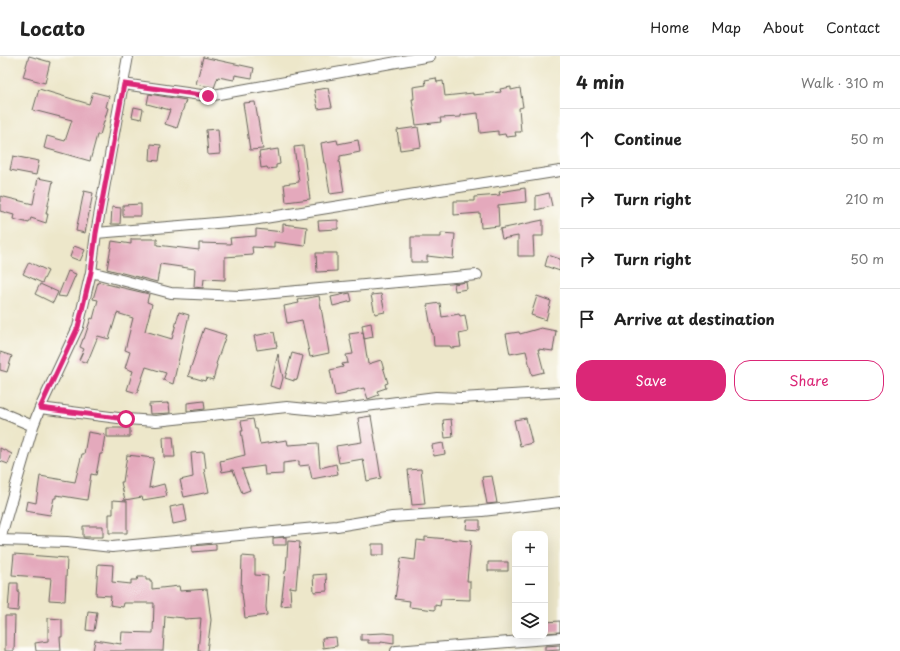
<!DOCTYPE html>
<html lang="en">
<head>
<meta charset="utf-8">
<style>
  :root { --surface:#fff; --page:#f2f2f2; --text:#222; --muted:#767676; --line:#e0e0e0; --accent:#db2777 }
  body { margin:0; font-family:"Playpen Sans",sans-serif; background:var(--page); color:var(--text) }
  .controls { position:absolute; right:12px; bottom:12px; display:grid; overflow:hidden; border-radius:8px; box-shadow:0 4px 16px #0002 }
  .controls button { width:36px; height:36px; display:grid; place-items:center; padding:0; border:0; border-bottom:1px solid var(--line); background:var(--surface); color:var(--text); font:20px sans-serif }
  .stop { position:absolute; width:12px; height:12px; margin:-9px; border:3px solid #db2777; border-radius:50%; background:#fff }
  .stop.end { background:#db2777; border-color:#fff; box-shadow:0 1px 4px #0008 }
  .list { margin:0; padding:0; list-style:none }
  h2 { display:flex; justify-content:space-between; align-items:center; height:52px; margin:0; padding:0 16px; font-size:17px }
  h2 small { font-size:13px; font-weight:400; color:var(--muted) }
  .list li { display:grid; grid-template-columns:26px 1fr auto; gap:12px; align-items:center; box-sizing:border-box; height:60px; padding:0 16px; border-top:1px solid var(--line) }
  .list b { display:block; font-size:15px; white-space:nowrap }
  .list em { font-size:13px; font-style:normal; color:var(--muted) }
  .actions { display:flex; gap:8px; padding:12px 16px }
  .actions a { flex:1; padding:9px 0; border:1px solid var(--accent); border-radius:16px; text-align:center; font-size:14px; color:var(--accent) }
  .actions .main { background:var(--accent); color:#fff }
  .icon { flex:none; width:22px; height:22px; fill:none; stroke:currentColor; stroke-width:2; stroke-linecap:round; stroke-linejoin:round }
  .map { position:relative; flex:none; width:560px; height:595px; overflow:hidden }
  header { display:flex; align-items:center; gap:24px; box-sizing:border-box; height:56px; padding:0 20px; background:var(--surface); border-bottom:1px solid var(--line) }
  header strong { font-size:19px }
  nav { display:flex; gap:22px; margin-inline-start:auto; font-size:14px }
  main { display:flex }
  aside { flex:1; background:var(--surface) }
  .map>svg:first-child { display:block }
  .building { fill:#e4a9bc }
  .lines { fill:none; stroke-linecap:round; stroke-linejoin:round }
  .minor-casing { stroke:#656359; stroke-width:12 }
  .minor { stroke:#fff; stroke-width:10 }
  .route { stroke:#db2777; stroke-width:5 }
</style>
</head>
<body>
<header>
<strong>Locato</strong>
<nav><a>Home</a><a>Map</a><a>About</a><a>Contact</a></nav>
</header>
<main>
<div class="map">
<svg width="560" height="595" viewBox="0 0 560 595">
  <rect width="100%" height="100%" fill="#fdfcf7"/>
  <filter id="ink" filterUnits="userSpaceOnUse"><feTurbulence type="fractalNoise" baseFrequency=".025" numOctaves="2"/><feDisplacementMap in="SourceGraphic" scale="8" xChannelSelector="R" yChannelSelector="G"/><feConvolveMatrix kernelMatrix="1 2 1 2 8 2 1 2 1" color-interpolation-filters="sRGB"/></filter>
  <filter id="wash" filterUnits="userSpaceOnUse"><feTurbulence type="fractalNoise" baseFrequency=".012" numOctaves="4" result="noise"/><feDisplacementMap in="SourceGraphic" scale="16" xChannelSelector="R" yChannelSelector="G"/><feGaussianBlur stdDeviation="0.9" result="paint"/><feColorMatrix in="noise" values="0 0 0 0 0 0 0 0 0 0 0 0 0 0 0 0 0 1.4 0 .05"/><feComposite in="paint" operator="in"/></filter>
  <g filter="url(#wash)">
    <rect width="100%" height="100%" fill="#ede7ca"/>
    <g id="blocks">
      <path class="building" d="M29,0L50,6L45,27L23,21Z
        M203,1L254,12L252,22L235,19L234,24L218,21L214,32L196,28Z
        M436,22L437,26L443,25L445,40L473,37V39L483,38L501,36L500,33L511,31V34L520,32L523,51L519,52L521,76H515L516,80L506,81L505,78L498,79V75L480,77L478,57L461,59V61L440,62L441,66L416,69L412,43H414L413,31L426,29L425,24Z
        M328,32L332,51L318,53L314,34Z
        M39,33L89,48L93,36L109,40L106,51L108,52L100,79H97L90,105L44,92L47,80L65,85L72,64L33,54Z
        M149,38L186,44L177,72L165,68L170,54L147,48Z
        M255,46L263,93L250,94L243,47Z
        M134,51L143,53L141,63L132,61Z
        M418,71L421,91L400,94L397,74Z
        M218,73L220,98L208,99L206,74Z
        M337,84L338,88L358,84L360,96L340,100V105H339L344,136L330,138L325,107H324L321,87Z
        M151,88L161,89L159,105L150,104Z
        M303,90L310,143L286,146L284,128L299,126L294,91Z
        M278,93L280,108L276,109V112L268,113L267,111L261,112L259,96Z
        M13,100L39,105L36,119L10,114Z
        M38,122L53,125L46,158H48L46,167L31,162L29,167L13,163L14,159L0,155V140L33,148Z
        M525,132L526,146L498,149L499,170L481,172L480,157L454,159V145H474V141L500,139L499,136Z
        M84,135L93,137L85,177L76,175Z
        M549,137L552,150L536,154V140Z
        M141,148V160H123V149Z
        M112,151L121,152L120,168H111Z
        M338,164V173L319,174L318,165Z
        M543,164V180H533L534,200H518V180L502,183L500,173Z
        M283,168L307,171L305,190L274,186V192L252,191L253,199L225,201V224L204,223L203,232L194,231L195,213L160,208L157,226L107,213L112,185L131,188V183H157V189L199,194V187L231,188L230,182L256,180V173L283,176Z
        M441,177L455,178L453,203L427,200V206H411V181H441Z
        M74,190L85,194L80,205L70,201Z
        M316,197H337V215L317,216Z
        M548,199L560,203V215L545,210Z
        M29,206L48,215L42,227L23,218Z
        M68,215L76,218L66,241L58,240Z
        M98,226L149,238L147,246L152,248L145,275L172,283L179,256L189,259L173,328L163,324L166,317L146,311L137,337L127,334L133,315L125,312L130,296L125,294L133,262L117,257L109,283L98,280L87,307L79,304L84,293L80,291L83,283H84L91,262L93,263L98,244L93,243Z
        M466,226L467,233L455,235L454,228Z
        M40,228L58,236L53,247L35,238Z
        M350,237L352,245L333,250L331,241Z
        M381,238L385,256L375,258L371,239Z
        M319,240L329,297L310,301L302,264L287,267L284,250L299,247L298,244Z
        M537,240L551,245L546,264L531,259Z
        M440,247L442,261L459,258L460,260L465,259L468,276L459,278L461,291L451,292L450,290H434L433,277H432L427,249Z
        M371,267L373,281L364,283L362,269Z
        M204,272L226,279L216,308L217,309L213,324L206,322L205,325L188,320Z
        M541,272L556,275L553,295L538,293L544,316L532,319L526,295L510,298L506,278L519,276L520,278Z
        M274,276L277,291L257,294L254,280Z
        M363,276L368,308L381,304L388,327L385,328L386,332L377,335L379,339L368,343L364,332L346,336V338L335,340L330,314L343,311L342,308L348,307L346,299L353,298L349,278Z
        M0,296L12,300L7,316L0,314Z
        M292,297L303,300L297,324L294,323V325L285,322Z
        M278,298L283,322L280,333L270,330Z
        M204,345L205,353L187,355V347Z
        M168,347L167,348H169L170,357L150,358L149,348Z
        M371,360L381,422L367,425L363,403L339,407L336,390L362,386L358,362Z
        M526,362L532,387L520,390L514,364Z
        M253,363L255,373H257L260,388L287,384L288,389L318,387L320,412L336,408L338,418L312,423L309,409L299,410V405L283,407V418L265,419L264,410L242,413L250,434L242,437L233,414L222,416L220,405L245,399L241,375H243L241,365Z
        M451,363L453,381L445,382L443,364Z
        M107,372H130V381H107Z
        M88,376L105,379L102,398H100L96,419L91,418L87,444L56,439V442H54L50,459L25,455L27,445L36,447L40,420L75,426L82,398H84Z
        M163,381H173L175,401H164Z
        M443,387L445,398L434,400L432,389Z
        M0,392L12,398L8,408L0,405Z
        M204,396L206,412L204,413L209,436L184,441L180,424L193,421L191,397Z
        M127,399L154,402L149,432L164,428L167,440L143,444L142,441L125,444L121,426H123Z
        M421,413L425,448L412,449L408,414Z
        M492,420L497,447L487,448L482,421Z
        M113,444L127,445V477H109V458H113Z
        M184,448L187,465L173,468L170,451Z
        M467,464H480V474L466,473Z
        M83,470H103V481H83Z
        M286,481V489H273V482Z
        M425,481L471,485L467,525H470V544L441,543L440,550L435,549V554L409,551L410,545L395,543L401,502L415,504L417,484L425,485Z
        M288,485L300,486L296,532L290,531L291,549L281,550L285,515H286Z
        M216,488V494L192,496V490Z
        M372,488H384V499H372Z
        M14,498L67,502L65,545L49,544L51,522L12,519Z
        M242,500L255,501V519L268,520L266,551L267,559L245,562L242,537H241Z
        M488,506H508V515H488Z
        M98,508L113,509L112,526L131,528V524H137L138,521H146V524H150V526H152V533L179,530L180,535L207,533L211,564L207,595H198L201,562L184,563V562L165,560L163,595H93L95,584L121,588L122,576L153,577L154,547H124L123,551L110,549L111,540L96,539Z
        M326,518L327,535L314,536L313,519Z
        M10,527H18V536H19L18,555L8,554Z
        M88,555L97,556L94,575L86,574Z
        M5,560H15L14,595H5Z
        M48,562L62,563V581H60L61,595H36L35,587L48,585Z
        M560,565V576L545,577V566Z
        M384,577L394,578V587L381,585V587H368V584H361V578Z
        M336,581L337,590L323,592L322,582Z
        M560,589V594L545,595V590Z"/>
    </g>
  </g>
  <g filter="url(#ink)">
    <use href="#blocks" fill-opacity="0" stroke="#656359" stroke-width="1"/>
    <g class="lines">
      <g class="minor-casing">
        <path id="minor" d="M123,28L208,40L430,0
          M96,177L252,164L560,115
          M91,216L171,237L240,240L477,219
          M40,352L126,363L156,365L287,351L327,355L436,341L461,342L560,336
          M0,356L33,370
          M0,483L33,370L40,352L78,271L91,216L96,177L128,0
          M0,484L67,486L112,491L337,470L392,461L482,455L560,446
          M396,595L560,582"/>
      </g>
      <use href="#minor" class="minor"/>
    </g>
  </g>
  <g class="lines" filter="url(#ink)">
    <path class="route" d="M126,363L40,352L78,271L91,216L96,177L124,28L208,40"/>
  </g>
</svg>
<div class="controls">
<button>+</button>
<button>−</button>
<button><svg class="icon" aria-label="layers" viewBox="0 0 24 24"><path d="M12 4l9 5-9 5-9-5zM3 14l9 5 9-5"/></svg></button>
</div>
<div class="stop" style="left:126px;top:363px"></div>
<div class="stop end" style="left:208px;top:40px"></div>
</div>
<aside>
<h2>4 min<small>Walk · 310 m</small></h2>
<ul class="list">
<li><svg class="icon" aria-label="ahead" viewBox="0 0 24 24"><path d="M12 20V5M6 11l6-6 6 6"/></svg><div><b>Continue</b></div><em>50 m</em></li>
<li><svg class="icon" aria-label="right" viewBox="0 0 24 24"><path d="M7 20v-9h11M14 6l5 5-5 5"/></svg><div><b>Turn right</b></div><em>210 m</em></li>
<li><svg class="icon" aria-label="right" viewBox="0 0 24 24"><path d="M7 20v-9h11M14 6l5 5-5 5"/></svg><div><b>Turn right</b></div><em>50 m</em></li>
<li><svg class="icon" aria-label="arrive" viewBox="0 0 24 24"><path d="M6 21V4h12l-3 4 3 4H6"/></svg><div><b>Arrive at destination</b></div></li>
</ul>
<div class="actions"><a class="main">Save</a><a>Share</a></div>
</aside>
</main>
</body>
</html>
